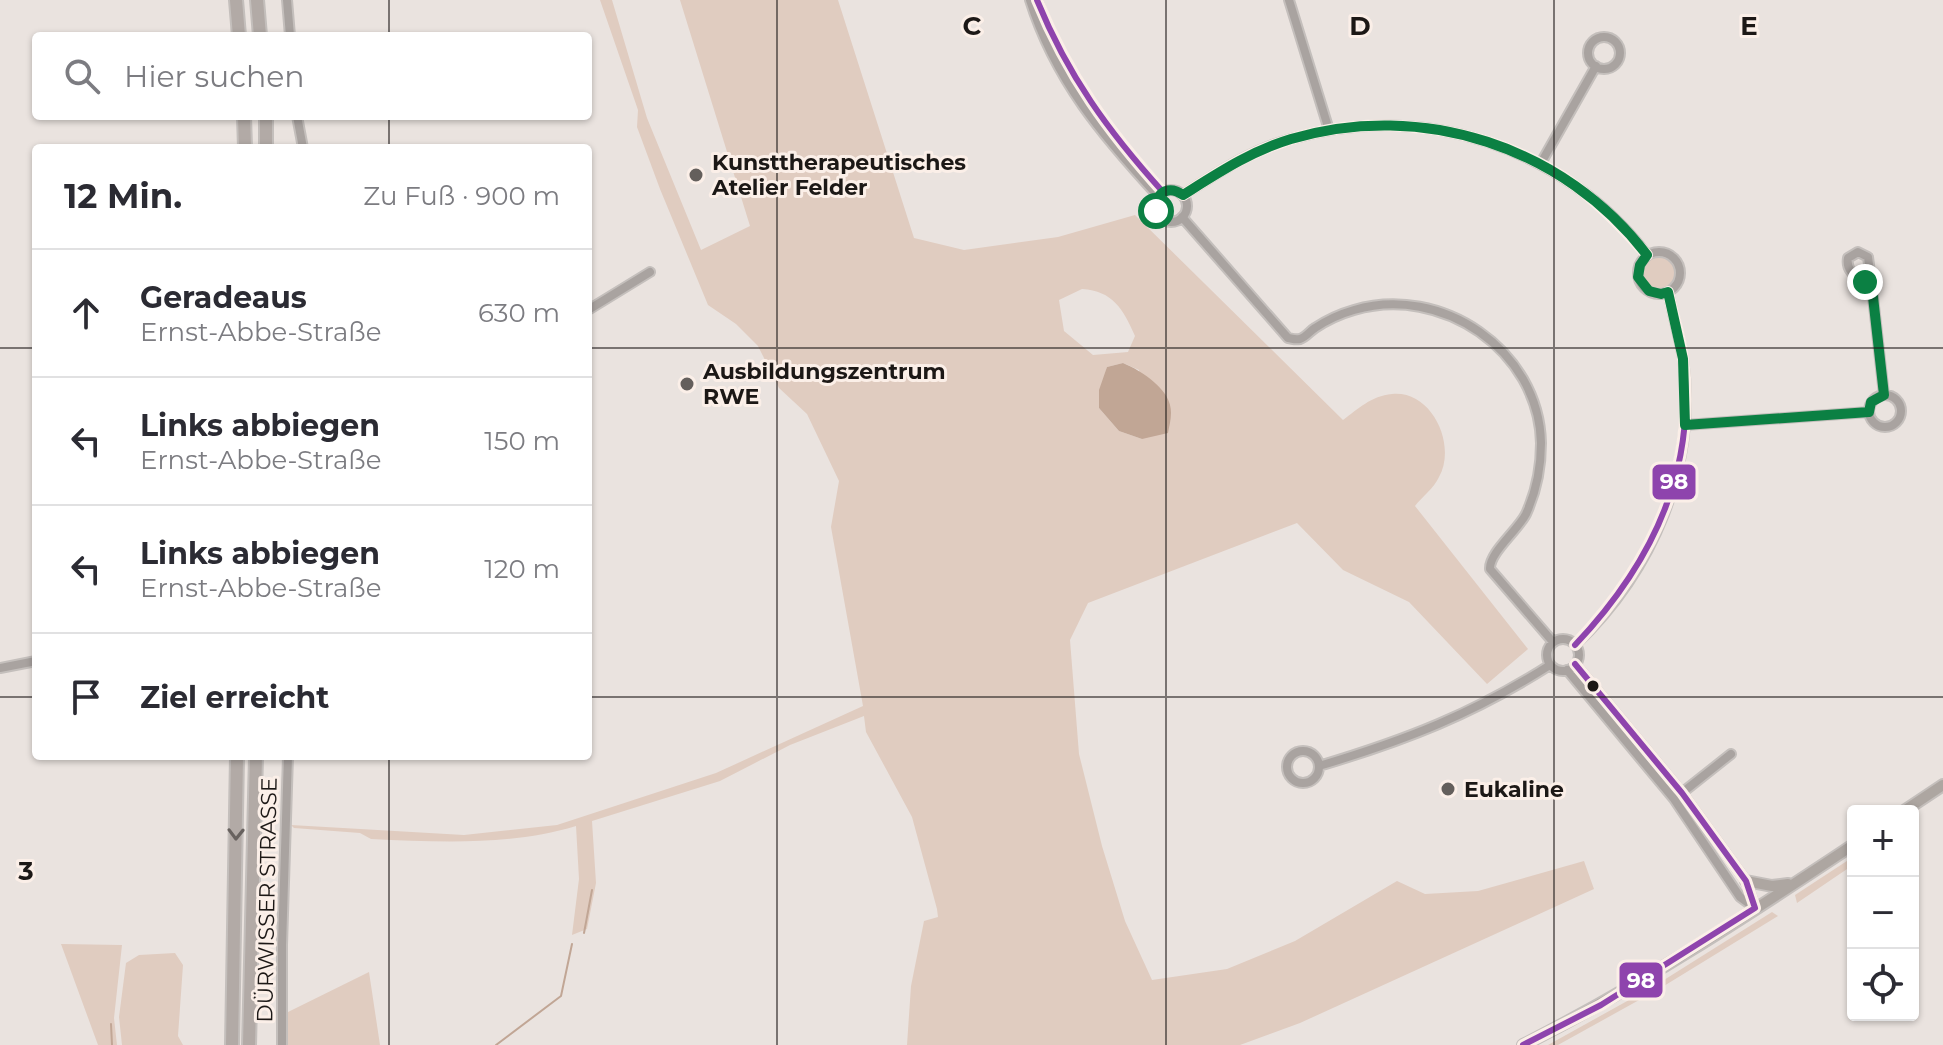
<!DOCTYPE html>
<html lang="de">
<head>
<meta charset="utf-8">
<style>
  :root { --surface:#fff; --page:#f7f7f7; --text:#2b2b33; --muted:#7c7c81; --line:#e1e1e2 }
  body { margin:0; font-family:Montserrat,sans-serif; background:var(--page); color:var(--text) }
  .controls { position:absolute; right:24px; bottom:24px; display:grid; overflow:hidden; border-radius:8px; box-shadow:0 2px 6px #0004 }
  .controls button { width:72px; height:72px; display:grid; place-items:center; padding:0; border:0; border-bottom:2px solid var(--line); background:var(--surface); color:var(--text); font:40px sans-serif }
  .stop { position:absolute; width:24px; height:24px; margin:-18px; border:6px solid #0b8043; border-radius:50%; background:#fff }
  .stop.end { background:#0b8043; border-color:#fff; box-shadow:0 2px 8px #0008 }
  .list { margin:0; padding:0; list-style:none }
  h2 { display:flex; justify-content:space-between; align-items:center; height:104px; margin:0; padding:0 32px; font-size:34px }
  h2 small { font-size:26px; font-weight:400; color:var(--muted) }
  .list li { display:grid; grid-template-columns:52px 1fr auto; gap:24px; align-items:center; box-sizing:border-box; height:128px; padding:0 32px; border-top:2px solid var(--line) }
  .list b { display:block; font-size:30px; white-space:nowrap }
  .list p { margin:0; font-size:26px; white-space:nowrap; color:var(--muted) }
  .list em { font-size:26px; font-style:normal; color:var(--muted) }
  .icon { flex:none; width:44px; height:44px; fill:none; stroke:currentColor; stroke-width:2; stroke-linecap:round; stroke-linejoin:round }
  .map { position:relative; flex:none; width:1943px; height:1045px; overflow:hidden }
  .search { position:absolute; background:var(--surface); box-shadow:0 2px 6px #0004; left:32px; top:32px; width:560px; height:88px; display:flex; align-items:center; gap:20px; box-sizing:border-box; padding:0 28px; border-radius:8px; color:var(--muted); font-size:30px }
  .panel { position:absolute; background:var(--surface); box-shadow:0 2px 6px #0004; left:32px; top:144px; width:560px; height:616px; border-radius:8px }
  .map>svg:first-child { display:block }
  .green { fill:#e0ccc0; fill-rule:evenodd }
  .water { fill:#c1a695 }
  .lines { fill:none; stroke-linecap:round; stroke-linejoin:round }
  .stream { stroke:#c1a695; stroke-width:2 }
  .minor-casing { stroke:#c4bfbc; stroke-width:12 }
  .major-casing { stroke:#c4bfbc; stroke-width:14 }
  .highway-casing { stroke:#c4bfbc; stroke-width:16 }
  .minor { stroke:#a9a3a0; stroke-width:8 }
  .major { stroke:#ada6a1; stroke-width:10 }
  .highway { stroke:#b2aaa6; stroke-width:12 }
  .bus-1-casing { stroke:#fbefe8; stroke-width:12 }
  .bus-1 { stroke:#8e44ad; stroke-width:6 }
  .oneway { stroke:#67615e }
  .route { stroke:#0b8043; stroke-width:10 }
  .grid { fill:none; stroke:#1c1816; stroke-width:2; stroke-opacity:0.55 }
  .poi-dot { fill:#645f5c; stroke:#fbefe8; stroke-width:3 }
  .bus-dot { fill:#1c1816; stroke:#fbefe8; stroke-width:3 }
  .labels { text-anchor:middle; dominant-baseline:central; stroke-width:6; stroke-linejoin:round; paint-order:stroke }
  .poi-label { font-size:22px; font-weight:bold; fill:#1c1816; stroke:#fbefe8; text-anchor:start }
  .street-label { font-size:22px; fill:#1c1816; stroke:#fbefe8 }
  .grid-label { font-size:26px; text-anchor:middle; font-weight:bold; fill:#1c1816; stroke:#fbefe8; stroke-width:6; stroke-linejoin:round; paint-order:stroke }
  .line-badge { stroke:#fbefe8; stroke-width:3 }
  .badge-label { font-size:22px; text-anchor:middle; font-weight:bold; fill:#fff }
</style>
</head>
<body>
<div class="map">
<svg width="1943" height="1045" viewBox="0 0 1943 1045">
  <rect width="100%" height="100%" fill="#eae3df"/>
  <path class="green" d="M600,0H612L647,118L701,250L750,226L680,0H838L914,238L964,250L1058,237L1135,215L1343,420C1358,409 1371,396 1392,394C1432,390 1457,445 1439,477C1434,488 1422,497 1415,506L1528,649L1487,684L1409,602L1343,570L1297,523L1088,603L1070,640L1079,754L1102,846L1125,921L1152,980L1227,969L1295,941L1397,881L1425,894L1478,891L1584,861L1594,889L1300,1023L1240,1045H907L911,986L924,921L938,917L937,909L912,817L866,732L864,716L790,745L720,781L592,821L596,883L587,929L572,935L579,879L576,826C510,846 439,842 371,839L360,833L294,828L291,825L464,835L557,825L716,773L863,706L831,527L839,481L807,414L779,388L758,346L736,324L708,305L660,189L637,127L638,110ZM1082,289C1113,291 1123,309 1135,336L1128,352L1093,355L1064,331L1059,300ZM1123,363L1139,370L1142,439L1119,431L1099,408L1107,367Z
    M1643 272a16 16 0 1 1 32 0a16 16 0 1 1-32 0Z
    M1853,857V865L1797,903L1795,895Z
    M1772,912L1778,916L1659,989L1558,1045H1548L1656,985Z
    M61,944L122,945L114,1018L117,1045H98Z
    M175,953L183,965L178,1036L183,1045H122L119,1017L126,963L139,955Z
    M369,972L380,1045H287L288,1012Z"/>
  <path class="water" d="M1123,363C1142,371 1172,390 1171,413C1171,420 1169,427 1168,433L1142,439L1119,431L1099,408V390L1107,367Z"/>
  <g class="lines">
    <path class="stream" d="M584,933L592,890
      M111,1024L112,1045
      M496,1045L561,996L572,944"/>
    <g class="minor-casing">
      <path id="minor" d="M287,0L290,36
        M1030,0C1055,80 1103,136 1158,196
        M1037,0C1068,83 1104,128 1163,192
        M1289,0L1329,130
        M1588 53a16 16 0 1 1 32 0a16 16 0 1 1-32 0Z
        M297,116L303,148
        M1541,163L1596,66
        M1155 206a16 16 0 1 1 32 0a16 16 0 1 1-32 0Z
        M1183,195C1217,173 1251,150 1291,139C1422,100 1565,147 1647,255
        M1182,217L1288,338C1294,339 1295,340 1300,339C1306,337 1310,331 1315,328C1327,320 1340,314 1354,310C1441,284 1539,350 1541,443C1541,467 1536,492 1526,514C1518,530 1489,553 1490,569L1553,642
        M1858,252L1868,257L1872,288C1861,278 1845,274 1848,258Z
        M1638 273a21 21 0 1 1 42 0a21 21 0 1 1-42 0Z
        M1872,288L1884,395
        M588,310L650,272
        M1869 411a16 16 0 1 1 32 0a16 16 0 1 1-32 0Z
        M1685,425L1869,412
        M1547 655a16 16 0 1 1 32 0a16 16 0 1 1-32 0Z
        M1575,645C1653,571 1698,466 1683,358C1679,336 1673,314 1668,292
        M1575,664L1682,793L1746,881L1755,908
        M0,668L36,661
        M1567,670L1674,799L1740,897L1755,908
        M1287 767a16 16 0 1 1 32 0a16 16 0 1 1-32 0Z
        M1319,766C1406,740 1473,714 1550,665
        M1678,796L1731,754
        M282,1045V945L288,756"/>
    </g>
    <g class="major-casing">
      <path id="major" d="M1904,811L1943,785
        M1746,881L1772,886L1788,884
        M1523,1045C1638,987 1746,916 1853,845"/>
    </g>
    <g class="highway-casing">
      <path id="highway" d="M236,0L239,36
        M257,0L260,36
        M244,116L245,148
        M266,116V148
        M232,1045L237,756
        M249,1045L256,756"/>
    </g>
    <use href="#minor" class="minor"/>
    <use href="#major" class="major"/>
    <use href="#highway" class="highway"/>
    <g class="bus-1-casing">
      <path id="bus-1" d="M1037,0C1068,76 1108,131 1163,192
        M1183,195C1212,176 1241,157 1274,145C1371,108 1493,125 1577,187C1603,207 1625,230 1647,255
        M1575,645C1651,565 1698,471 1683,358C1680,336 1673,314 1668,292
        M1575,664L1682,793L1746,881L1755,908
        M1523,1045L1601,1005L1755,908"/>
    </g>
    <use href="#bus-1" class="bus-1"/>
  </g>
  <defs><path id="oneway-chevron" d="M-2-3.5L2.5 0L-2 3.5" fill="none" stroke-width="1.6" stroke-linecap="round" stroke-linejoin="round" transform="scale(2)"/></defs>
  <use class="oneway" href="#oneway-chevron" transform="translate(236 834) rotate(91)"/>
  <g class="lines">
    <path class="route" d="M1156,211V201C1162,189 1172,187 1183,195C1218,173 1251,151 1291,139C1422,100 1565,147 1647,255L1640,265L1638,277L1649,291L1661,294L1668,292L1683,359L1685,425L1869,412L1871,402L1884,395L1872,288L1865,282"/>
  </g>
  <path class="grid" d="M389,0V36M777,0V1045M1166,0V1045M1554,0V1045M389,116V148M0,348H36M588,348H1943M0,697H36M588,697H1943M389,756V1045"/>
  <g class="poi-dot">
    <circle cx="696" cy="175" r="8"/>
    <circle cx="687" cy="384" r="8"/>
    <circle cx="1448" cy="789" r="8"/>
  </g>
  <circle class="bus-dot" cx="1593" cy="686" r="7"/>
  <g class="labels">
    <g class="poi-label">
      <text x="712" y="162">Kunsttherapeutisches<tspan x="712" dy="25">Atelier Felder</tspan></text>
      <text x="703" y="371">Ausbildungszentrum<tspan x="703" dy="25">RWE</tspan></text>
      <text x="1464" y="789">Eukaline</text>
    </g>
    <g class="street-label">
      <text transform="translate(267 900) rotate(-89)">DÜRWISSER STRASSE</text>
    </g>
  </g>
  <g class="grid-label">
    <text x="972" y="35">C</text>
    <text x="1360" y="35">D</text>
    <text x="1749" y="35">E</text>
    <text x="26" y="880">3</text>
  </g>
  <g class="line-badge">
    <rect x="1651" y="463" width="46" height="38" rx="8" fill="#8e44ad"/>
    <rect x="1618" y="961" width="46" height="38" rx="8" fill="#8e44ad"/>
  </g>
  <g class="badge-label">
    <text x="1674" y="489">98</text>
    <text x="1641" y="988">98</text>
  </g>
</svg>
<div class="controls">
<button>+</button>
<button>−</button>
<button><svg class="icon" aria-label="locate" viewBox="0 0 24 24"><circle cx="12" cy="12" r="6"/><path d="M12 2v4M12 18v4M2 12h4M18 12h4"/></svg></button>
</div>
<div class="stop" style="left:1156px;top:211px"></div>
<div class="stop end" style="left:1865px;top:282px"></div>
<div class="search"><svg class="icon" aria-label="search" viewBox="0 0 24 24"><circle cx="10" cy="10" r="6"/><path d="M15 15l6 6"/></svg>Hier suchen</div>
<section class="panel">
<h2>12 Min.<small>Zu Fuß · 900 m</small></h2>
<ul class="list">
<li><svg class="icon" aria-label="ahead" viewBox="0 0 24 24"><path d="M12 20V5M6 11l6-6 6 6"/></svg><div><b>Geradeaus</b><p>Ernst-Abbe-Straße</p></div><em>630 m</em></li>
<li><svg class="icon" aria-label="left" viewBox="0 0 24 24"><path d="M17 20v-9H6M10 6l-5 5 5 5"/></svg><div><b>Links abbiegen</b><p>Ernst-Abbe-Straße</p></div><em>150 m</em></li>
<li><svg class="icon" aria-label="left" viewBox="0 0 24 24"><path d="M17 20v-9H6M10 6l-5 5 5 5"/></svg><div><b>Links abbiegen</b><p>Ernst-Abbe-Straße</p></div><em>120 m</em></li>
<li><svg class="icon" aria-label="arrive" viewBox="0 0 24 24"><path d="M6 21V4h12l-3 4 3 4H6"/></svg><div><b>Ziel erreicht</b></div></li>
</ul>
</section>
</div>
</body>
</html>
